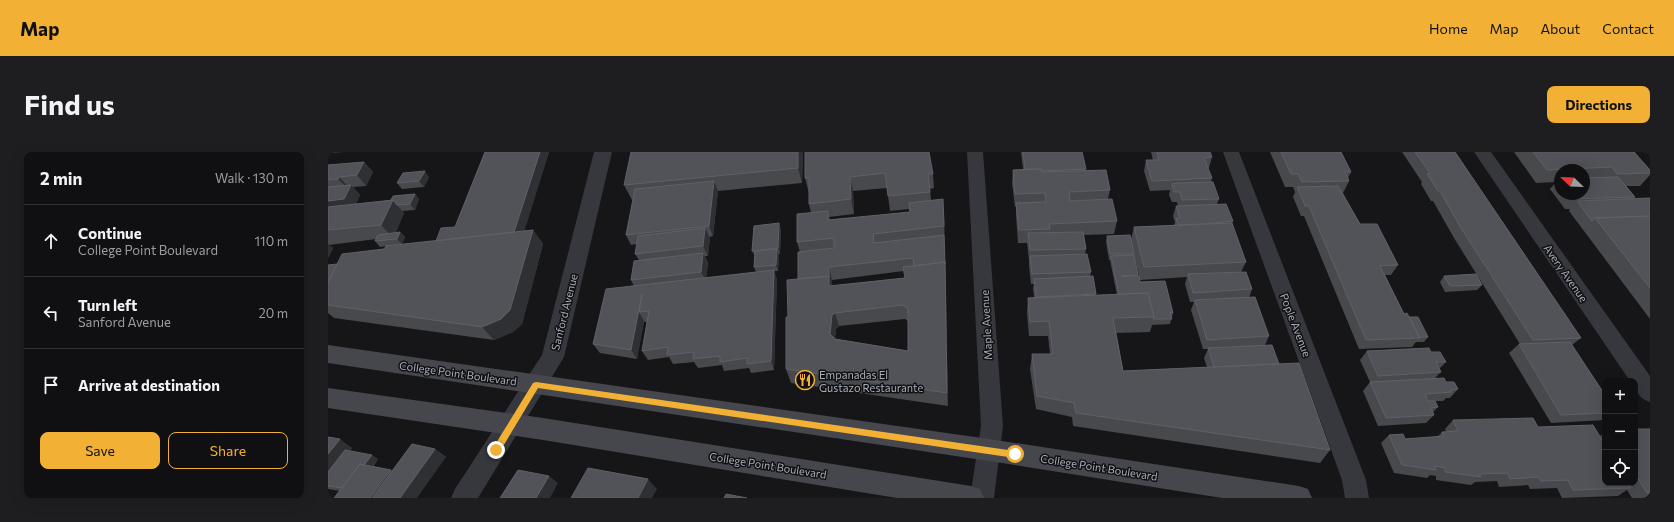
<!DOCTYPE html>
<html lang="en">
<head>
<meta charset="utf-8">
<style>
  :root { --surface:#101012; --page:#1e1e20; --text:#f1f3f6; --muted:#9c9d9f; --line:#303032; --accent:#f2b134 }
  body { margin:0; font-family:Commissioner,sans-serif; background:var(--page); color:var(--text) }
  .controls { position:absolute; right:12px; bottom:12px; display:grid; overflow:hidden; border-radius:8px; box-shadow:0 4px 16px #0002 }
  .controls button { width:36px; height:36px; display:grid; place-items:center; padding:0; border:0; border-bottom:1px solid var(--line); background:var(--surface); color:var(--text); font:20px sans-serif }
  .compass { position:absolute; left:1226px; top:12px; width:36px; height:36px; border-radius:50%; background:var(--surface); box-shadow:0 4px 16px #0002; rotate:293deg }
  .stop { position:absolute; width:12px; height:12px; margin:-9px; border:3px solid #f2b134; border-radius:50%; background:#fff }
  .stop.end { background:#f2b134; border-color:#fff; box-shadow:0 1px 4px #0008 }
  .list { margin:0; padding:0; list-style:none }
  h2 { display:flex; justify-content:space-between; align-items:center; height:52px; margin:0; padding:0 16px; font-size:17px }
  h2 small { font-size:13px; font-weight:400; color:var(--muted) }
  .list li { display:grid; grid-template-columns:26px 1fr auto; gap:12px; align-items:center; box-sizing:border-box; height:72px; padding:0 16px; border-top:1px solid var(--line) }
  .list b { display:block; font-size:15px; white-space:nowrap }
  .list p { margin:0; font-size:13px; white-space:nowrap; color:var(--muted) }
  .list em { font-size:13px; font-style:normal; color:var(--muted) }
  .actions { display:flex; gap:8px; padding:12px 16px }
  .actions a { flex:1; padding:9px 0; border:1px solid var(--accent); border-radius:8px; text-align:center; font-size:14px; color:var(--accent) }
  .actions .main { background:var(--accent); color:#111 }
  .icon { flex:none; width:22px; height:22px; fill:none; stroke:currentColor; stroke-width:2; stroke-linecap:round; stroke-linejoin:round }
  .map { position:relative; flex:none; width:1322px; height:346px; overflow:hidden; border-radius:8px }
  header { display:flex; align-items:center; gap:24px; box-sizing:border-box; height:56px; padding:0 20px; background:var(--accent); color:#111 }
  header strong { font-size:19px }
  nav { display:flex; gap:22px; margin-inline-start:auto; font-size:14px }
  .intro { display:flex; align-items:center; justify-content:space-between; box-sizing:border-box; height:96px; padding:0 24px }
  h1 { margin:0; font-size:28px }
  .button { padding:10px 18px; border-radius:8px; background:var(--accent); color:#111; font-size:14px; font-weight:700 }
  main { display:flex; gap:24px; padding:0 24px }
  aside { flex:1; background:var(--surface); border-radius:8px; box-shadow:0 4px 16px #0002 }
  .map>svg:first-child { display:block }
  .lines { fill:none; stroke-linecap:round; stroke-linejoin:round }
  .minor { fill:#37383d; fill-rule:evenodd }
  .tertiary { fill:#37383d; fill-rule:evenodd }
  .secondary { fill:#45474d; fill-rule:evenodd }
  .wall { fill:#47494d; fill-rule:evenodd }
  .shaded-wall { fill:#2f3033 }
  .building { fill:#525359; stroke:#5f6168; fill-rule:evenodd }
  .route { fill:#f2b134 }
  .labels { text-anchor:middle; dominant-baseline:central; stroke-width:3; stroke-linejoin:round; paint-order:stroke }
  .street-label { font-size:11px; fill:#a8adb8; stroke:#111113 }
  .poi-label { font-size:11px; fill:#a8adb8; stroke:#111113; text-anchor:start }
</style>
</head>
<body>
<header>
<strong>Map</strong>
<nav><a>Home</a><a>Map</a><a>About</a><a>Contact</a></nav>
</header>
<div class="intro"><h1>Find us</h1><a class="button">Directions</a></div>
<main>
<aside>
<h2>2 min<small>Walk · 130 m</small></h2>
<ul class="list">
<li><svg class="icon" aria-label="ahead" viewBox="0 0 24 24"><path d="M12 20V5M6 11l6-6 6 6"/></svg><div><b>Continue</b><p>College Point Boulevard</p></div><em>110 m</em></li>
<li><svg class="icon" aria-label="left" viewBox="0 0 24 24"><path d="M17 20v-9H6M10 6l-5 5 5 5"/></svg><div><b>Turn left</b><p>Sanford Avenue</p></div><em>20 m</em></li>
<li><svg class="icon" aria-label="arrive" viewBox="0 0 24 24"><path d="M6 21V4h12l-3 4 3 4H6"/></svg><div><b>Arrive at destination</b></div></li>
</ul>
<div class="actions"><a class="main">Save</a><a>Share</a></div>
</aside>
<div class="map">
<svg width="1322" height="346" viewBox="0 0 1322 346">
  <rect width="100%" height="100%" fill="#161618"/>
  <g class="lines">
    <path class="minor" d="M639,0H655L675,274L666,346H642L653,274Z
      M895,0H911L1038,328L1041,346H1017L1014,328Z
      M1146,0H1163L1322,224V250C1312,247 1307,240 1307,229H1302Z"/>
    <path class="tertiary" d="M266,0H284L236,205L150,346H123L127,337L214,203Z"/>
    <path class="secondary" d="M0,193L661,287L971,334L980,337L984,346H894L661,309L0,211Z
      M0,236L215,266L643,334L652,337L656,346H569L215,288L0,256Z"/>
  </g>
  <path class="wall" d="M0,0H16L0,1Z
    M157,0H221L196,79L205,78L215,92L194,172L185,180L166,188L6,166L0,161V113L9,112L56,97L58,94L52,95L47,89L48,87L1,93L5,96L0,106V13L36,10L45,20L38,34L25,35L32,43L28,52L63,48L87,42L91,47L87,58L74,59L76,61L68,80H72L77,85L74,92L108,89L127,75Z
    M475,0L474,31L390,39L385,84L381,85L382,86L380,104H377L380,111L378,126L428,120L426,115L427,104L424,99L453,77L452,102H451L450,119H446L449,128L446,218L423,221L421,216L396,219L394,213L370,216L366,210L345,212L341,205L320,208L314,199L319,170H317L316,169L309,207L272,201L265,192L306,134L303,128L311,108L307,102L309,92L303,93L298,83L305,48H304L296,33Z
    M477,0L605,22L606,36L602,37L603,48L616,60L620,254L463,231L458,217L460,165L470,127L472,100L469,90L483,61L481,52V41L477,26ZM559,36L562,59L581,57L582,60L502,68L501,65L526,62L525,39ZM576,119L577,126L504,134V128ZM577,167L580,169V199L507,187L508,177L511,174Z
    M693,0H754L758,17V19L782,38L780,47L789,69L786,82L756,83L758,97L757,102L763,120L762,124L768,142V143H789L782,108H781L778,90L779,84L803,87L806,75L846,73L847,70L845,64L848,54H850L849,50H844L841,43L842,38L822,39L816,19L818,8H825L823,0H882L884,5L881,16H880L884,26L883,30L891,47L889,52L905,69L904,72L918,110L913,120L924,137L921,146L941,184L937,193L951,212L1002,298L992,311L745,274L744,265L708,257L702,217L704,202H722L720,184H701L699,161L700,146L706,145L705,136L706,132H703L701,114V108L699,91H690L688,64V55H687L684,31L685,18L695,17ZM806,102L812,128L859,125L857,132L862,150H866L863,158L875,197H880L876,206L879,215L795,219L788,181L822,180L824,173L842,172L845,161L812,130L810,124L806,103Z
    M942,0H1013L1023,20L1020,26L1021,29L1015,41L1032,72L1070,113L1063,123H1057L1076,162L1081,165L1100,185L1096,190H1088L1084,195L1031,197L976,64H973L965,45L967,40L965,35H957Z
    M1074,0H1127L1253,186L1244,193L1277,243V268L1223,271L1181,201L1191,192H1192L1126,86L1105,49H1103L1093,32L1094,30Z
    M1186,0H1306L1322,18V23L1312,34H1298L1307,45L1305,47L1322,46V167L1241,59L1242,57H1237L1222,37L1228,30L1208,31ZM1232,18H1256V42H1232Z
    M101,25L96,35L74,37L69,31Z
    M1116,124L1154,133L1149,138L1117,140L1112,130Z
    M1039,199L1103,200L1118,210L1111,217L1113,220L1107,226L1118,230L1130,237L1122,246H1118L1115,249H1107L1110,255L1105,260L1106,263L1098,271L1050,274L1035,239L1042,230L1032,208Z
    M1125,268L1210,275L1272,284L1277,280V331H1307V277H1322V346H1304L1299,338L1290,344L1234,346L1229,336L1202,337L1200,333L1171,335L1169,329L1147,330L1143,333L1108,328V324L1102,323L1099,326L1066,321L1053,291L1061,283L1077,287L1109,285L1114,280H1118L1117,277Z
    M0,285L24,296L22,299L50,307L45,315L63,318L64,319L107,297L118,305L12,339L0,337Z"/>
  <path class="shaded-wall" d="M212,0H221L192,93L184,83Z
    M470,0H475L474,31L470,16Z
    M36,10L45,20L38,34L29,23Z
    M97,19L101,25L96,35L91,29Z
    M11,25L21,35L20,37L10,27Z
    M522,25L525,39L526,62L523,47Z
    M386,29L390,39L385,84L381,74Z
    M23,33L32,43L25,58L0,64V49Z
    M87,42L91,47L87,58L82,52Z
    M615,47L616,60L617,87L616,74Z
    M65,48L76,61L65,86L53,73Z
    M451,71L453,77L452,102L450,96Z
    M377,76L382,86L380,104L375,94Z
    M205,78L215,92L194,172L185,180L166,188L154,175Z
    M72,80L77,85L74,92L69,87Z
    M616,83L618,125L620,254L619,241Z
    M0,92L5,96L0,106Z
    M449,97L451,103L450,119L448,113Z
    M375,101L380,111L378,129L373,120Z
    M501,115L504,128L505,148L501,134Z
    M446,118L449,128L446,218L443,209Z
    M314,142L311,160L316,169L309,207L303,198Z
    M507,161L511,174L508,177L506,196L502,182L504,163Z
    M12,287L24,296L0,327V302Z
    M107,297L118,305L89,346H72Z
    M44,303L50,307L25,341L18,337Z
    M63,318L75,326L60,346H42Z
    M221,324L230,331L222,346H208Z
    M320,327L329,337L324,346H310Z"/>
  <path class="building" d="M157,0H212L186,80L108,89L113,76L127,75Z
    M303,0H470V16L296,33Z
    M477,0H601L605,22H600L602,40L560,44L557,21L522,25L523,47L481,52V26H477Z
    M695,0H754L758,17L714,19V17H697Z
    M829,0H882L884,5L876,6L884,26L824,29L818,8H831Z
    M953,0H1013L1023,20H1017L1021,29L974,30L970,22H963Z
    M1087,0H1127L1253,186L1205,188L1133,76L1112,39H1110L1099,22L1102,21Z
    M1205,0H1306L1322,18V21L1289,22L1284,15L1219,18Z
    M36,10L29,23L11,25L10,27L0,28V13Z
    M714,17V20L778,18L782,38L741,40L742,49L784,47L789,69L721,72L722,77L691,78L688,51L718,50L717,41L687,42L685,18Z
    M97,19L91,29L69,31L75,21Z
    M1290,25L1307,45L1245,47L1242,42H1256V26Z
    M386,29L381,74L298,83L307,37Z
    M885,30L891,47L854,48L852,40H846L844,32L849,31Z
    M23,33L16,47L0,49V35Z
    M1010,34L1032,72H1049L1070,113L1052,114L1076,162L1079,161L1092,186L1038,188L981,54H977L969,35Z
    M87,42L82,52L69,53L65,48H63L65,44Z
    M1322,46V64L1267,66L1264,69L1249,49Z
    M615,47L616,74L545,82L546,91L616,83L617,112V110L586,114L585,106L501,115V125V124L470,127V100L506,96V86L469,90V62L500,59V68L582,60L581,51Z
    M65,48L53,73L0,78V55Z
    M898,52L905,69L875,72L850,73L848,66H852L848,54Z
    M1322,64V136L1267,66Z
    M451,71L450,96L424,99L426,74Z
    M904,71L918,110L816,115L806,75Z
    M377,76L375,94L307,102L310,84Z
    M205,78L182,158L173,167L154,175L0,153V131L14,102L56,97L58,94Z
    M72,80L69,87L47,89L50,83Z
    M755,80L758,97L702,98L700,81Z
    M802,83L806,102H782L779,84Z
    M449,97L448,113L426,115L427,99Z
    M375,101L373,120L303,128L306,109Z
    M759,102L763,120L704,122L702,104Z
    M806,103L810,123L794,124H811L812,130L837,129L845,161L842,160L844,167H825L826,165L820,141L791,142L783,104Z
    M617,110L619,241L458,217V165H460L459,128L501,124V134L577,126L575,115ZM575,153L580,157V199L507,187L502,182L504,163L507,161Z
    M9,112L0,131V113Z
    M446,118L443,209L419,212V206L392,210V204L365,207L366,200L339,203L340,195L314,199L321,159L311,160L314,142L303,198L265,192L278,137Z
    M918,120L924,137L865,141L860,122Z
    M1148,122L1154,133L1122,134L1116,124Z
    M765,124L768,142L708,145L706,127Z
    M820,141L826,165L785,166L795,219L971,211L1002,298L748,261L746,251L709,244L704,202H725L721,169L702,170L700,146Z
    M927,145L941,184L879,188L867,148Z
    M1081,165H1090L1100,185H1091Z
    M1242,190L1277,243V261L1233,263L1191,192Z
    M944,193L951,212L886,215L880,196Z
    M1101,196L1103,200H1112L1118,210H1108L1113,220L1050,224L1039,199Z
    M1116,226L1118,230H1126L1130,237L1122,238L1124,240L1097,242L1100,249H1107L1110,255L1103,256L1106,263L1058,266L1042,230Z
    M1205,266L1210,275L1265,273L1277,293V331H1300L1303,336L1245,338L1240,328L1213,329L1210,325L1182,327L1179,321L1151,322L1153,325L1117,320V316L1107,314L1108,318L1074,313L1061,283L1075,282L1077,287L1116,284L1114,280L1130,279L1125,268Z
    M1307,277H1322V341H1319L1307,322Z
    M0,285L12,287L0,302Z
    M84,292L107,297L72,346H44Z
    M17,298L44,303L36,313L32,312L14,336L0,334V320Z
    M32,312L63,318L42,346H6Z
    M260,316L320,327L310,346H243Z
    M190,318L221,324L208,346H172Z
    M398,342L419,346H396Z"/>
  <path class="route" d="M208,230L687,299L691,302L687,306L210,236L171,301H165V296L205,231Z"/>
  <defs>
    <g id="restaurant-ring" transform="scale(1)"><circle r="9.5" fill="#111113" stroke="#f2b134" stroke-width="1.5"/><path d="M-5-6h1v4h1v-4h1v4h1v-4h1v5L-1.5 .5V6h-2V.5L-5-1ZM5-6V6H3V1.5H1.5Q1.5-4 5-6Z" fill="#f2b134"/></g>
  </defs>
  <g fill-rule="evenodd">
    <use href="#restaurant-ring" x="477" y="228"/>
  </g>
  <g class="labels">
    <g class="street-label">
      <text transform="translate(1238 121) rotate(55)">Avery Avenue</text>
      <text transform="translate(236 160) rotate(-76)">Sanford Avenue</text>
      <text transform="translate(658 173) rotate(-93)">Maple Avenue</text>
      <text transform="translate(968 173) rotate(69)">Pople Avenue</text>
      <text transform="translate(130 221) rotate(8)">College Point Boulevard</text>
      <text transform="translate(440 313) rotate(9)">College Point Boulevard</text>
      <text transform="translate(771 315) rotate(9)">College Point Boulevard</text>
    </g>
    <g class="poi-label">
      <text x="491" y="222">Empanadas El<tspan x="491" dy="13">Gustazo Restaurante</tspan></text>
    </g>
  </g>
</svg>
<div class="controls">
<button>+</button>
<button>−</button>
<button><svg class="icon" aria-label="locate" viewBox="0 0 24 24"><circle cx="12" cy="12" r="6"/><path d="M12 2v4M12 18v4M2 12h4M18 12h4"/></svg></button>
</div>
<svg class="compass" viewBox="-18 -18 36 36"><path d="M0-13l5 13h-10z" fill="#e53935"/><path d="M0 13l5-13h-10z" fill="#9c9d9f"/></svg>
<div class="stop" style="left:687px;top:302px"></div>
<div class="stop end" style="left:168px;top:298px"></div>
</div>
</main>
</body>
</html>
